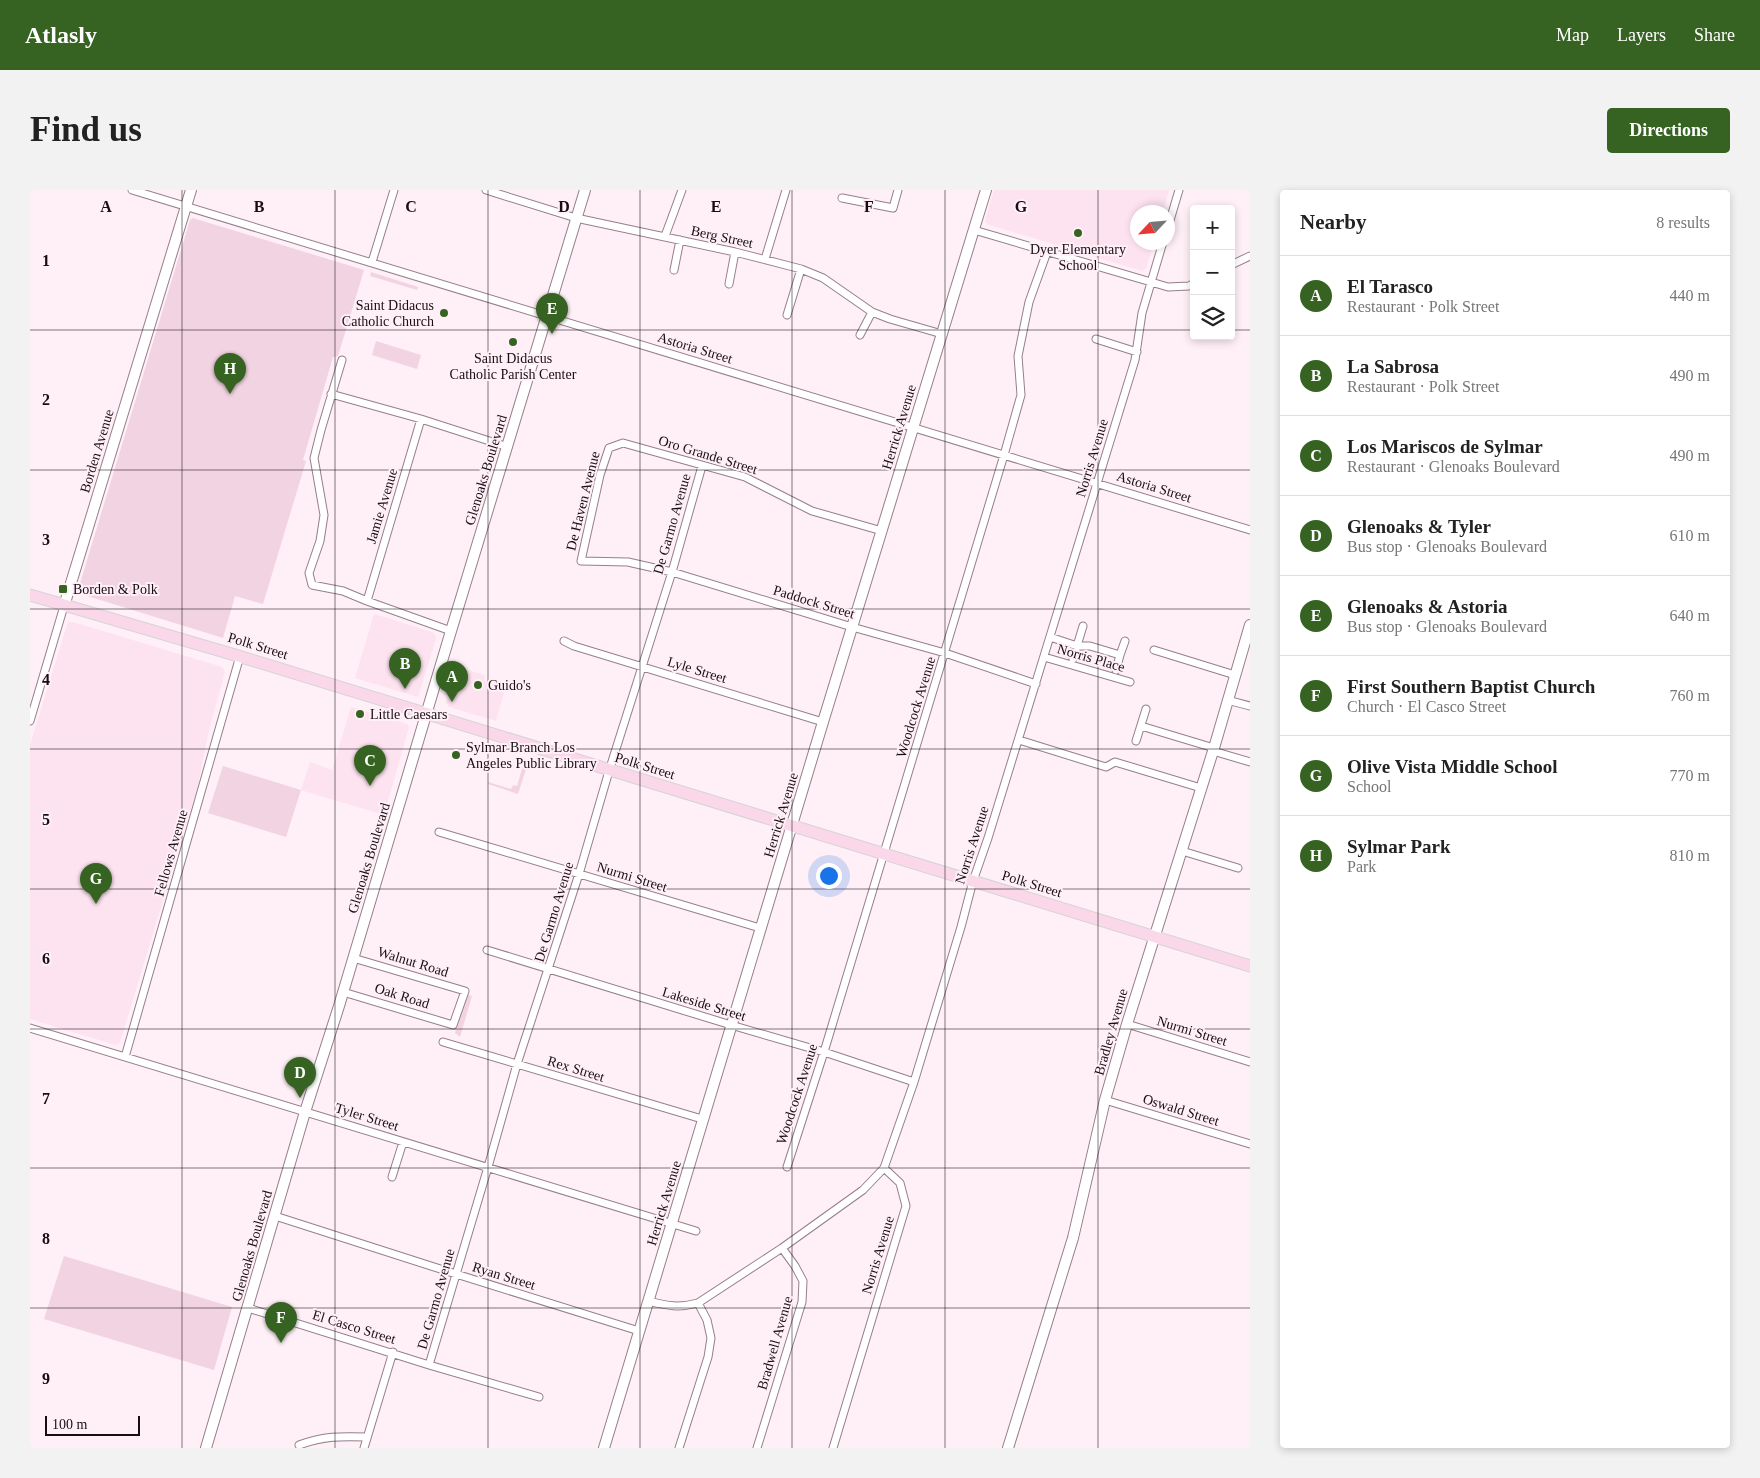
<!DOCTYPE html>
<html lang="en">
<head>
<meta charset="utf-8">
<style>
  :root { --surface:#fff; --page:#f2f2f2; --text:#222; --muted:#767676; --line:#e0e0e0; --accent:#366321 }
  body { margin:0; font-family:"Times New Roman",serif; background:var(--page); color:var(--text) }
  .controls { position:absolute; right:15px; top:15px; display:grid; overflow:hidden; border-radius:5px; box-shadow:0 2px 8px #0003 }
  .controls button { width:45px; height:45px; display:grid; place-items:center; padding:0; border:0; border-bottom:1px solid var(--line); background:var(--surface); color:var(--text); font:25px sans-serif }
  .compass { position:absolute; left:1100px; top:15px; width:45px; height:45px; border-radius:50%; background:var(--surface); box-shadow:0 2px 8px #0003; rotate:244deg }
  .scale { position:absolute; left:15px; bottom:12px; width:95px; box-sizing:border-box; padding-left:5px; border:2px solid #170e12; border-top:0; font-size:14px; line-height:18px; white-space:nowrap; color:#170e12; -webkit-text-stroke:4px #ffeff7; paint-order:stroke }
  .you { position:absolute; left:798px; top:685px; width:18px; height:18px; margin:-12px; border:4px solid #fff; border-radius:50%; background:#1a73e8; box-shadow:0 0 0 8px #1a73e833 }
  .badge { display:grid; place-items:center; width:32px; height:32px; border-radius:50%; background:var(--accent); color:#fff; font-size:16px; font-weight:700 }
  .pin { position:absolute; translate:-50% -41px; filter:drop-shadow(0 1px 2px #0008) }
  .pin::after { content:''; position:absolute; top:26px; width:18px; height:15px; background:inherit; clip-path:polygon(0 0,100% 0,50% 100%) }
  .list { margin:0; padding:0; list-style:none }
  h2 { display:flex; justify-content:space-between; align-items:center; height:65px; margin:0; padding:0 20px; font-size:21px }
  h2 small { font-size:16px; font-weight:400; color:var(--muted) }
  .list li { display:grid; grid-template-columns:32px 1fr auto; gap:15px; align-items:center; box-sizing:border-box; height:80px; padding:0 20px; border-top:1px solid var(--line) }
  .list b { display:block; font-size:19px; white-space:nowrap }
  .list p { margin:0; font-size:16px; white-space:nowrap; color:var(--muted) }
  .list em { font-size:16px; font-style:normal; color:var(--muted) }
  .icon { flex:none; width:28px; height:28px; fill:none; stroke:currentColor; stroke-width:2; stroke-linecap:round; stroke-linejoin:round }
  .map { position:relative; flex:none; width:1220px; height:1258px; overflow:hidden; border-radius:5px }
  header { display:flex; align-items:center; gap:30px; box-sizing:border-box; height:70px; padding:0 25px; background:var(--accent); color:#fff }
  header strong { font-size:24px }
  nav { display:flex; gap:28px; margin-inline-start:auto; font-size:18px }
  .intro { display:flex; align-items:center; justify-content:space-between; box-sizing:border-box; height:120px; padding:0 30px }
  h1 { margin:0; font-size:35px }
  .button { padding:12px 22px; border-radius:5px; background:var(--accent); color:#fff; font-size:18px; font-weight:700 }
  main { display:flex; gap:30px; padding:0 30px }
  aside { flex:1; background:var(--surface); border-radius:5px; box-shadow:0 2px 8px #0003 }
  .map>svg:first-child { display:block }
  .built { fill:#fde2ef }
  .green { fill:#f2d3e2 }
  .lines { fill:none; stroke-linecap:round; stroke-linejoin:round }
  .street-casing { stroke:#967f8a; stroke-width:9 }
  .secondary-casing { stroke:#967f8a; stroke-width:12 }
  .primary-casing { stroke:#d5d4d4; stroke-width:13 }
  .street { stroke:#fff; stroke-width:7 }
  .secondary { stroke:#fff; stroke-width:10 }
  .primary { stroke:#fad8e9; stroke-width:11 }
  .grid { fill:none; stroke:#170e12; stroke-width:1; stroke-opacity:0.55 }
  .poi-dot { fill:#366321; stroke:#ffeff7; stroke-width:2 }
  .labels { text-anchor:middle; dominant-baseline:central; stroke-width:4; stroke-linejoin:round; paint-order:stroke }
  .street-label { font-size:14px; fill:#170e12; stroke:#ffeff7 }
  .poi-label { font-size:14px; fill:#170e12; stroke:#ffeff7; text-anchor:start }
  .grid-label { font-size:16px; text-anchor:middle; font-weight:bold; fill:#170e12; stroke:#ffeff7; stroke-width:4; stroke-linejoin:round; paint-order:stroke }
</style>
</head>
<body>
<header>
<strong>Atlasly</strong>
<nav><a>Map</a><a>Layers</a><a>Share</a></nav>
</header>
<div class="intro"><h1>Find us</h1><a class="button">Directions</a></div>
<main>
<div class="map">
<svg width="1220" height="1258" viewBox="0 0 1220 1258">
  <rect width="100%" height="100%" fill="#ffeff7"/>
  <path class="built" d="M964,0H1139L1133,22H1108V52L1124,53L1116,78L1112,81L957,34L955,31Z
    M344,424L402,442L405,444L406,449L388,507L325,488Z
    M39,432H43L192,477L195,482L178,544L168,595L90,852L86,855L0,829V555L37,435Z
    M423,476L455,485L454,491L475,499L466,531L419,517L416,512L418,506L414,505V501Z
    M321,517L377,534L379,537L354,625L271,600L280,572L302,580Z"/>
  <path class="green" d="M163,28L334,80L308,166L303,167L273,270L276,271L233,414L205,406L193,448L51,404L48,400L160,30Z
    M341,82L388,97L387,100L340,86Z
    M346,151L391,165L387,179L342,165Z
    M494,572L498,573L488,604L458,594V592L481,599L483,595L487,596Z
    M193,576L271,600L256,647L178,623Z
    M436,804L442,806L430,847L425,843Z
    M34,1066L202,1117L184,1180L14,1129Z"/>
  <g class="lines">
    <g class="street-casing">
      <path id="street" d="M102,0L1220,340
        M456,0L546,28L705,62L771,79L793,88L842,122L860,129L912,144
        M812,8L863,18L868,0
        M1138,37L1149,0
        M944,40L1138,97L1159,96L1164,93
        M635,46L652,0
        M735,69L756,0
        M342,72L364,0
        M1201,75L1220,66
        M644,80L650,50
        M699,94L705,62
        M757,125L771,79
        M830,145L842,122
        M1066,149L1107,162
        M312,170L291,240L284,268L294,325L290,351L279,383L282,395L313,401L337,411L421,441
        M301,204L391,229L478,257
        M852,341L782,321L715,287L593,253L579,258L570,285L551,371L598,372L642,382L822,437L915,463L1006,494
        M337,411L391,229
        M1020,447L1047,456H1060L1090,465L1086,480
        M534,451L544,456L793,532
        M1124,460L1205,485
        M1090,465L1095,451
        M1014,467L1100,492
        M1043,469L1053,436
        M1197,510L1220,516
        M0,531L34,416
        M1111,536L1184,558
        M989,550L1076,577L1085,572L1171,598
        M1106,551L1116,519
        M1183,561L1220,572
        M409,642L730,738
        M1152,661L1208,678
        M457,760L701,835L794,862L884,892
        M313,802L423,835L435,801L323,768
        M1097,834L1220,872
        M0,838L666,1041
        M413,852L672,929
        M95,867L210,466
        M1075,910L1220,954
        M757,977L794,862L974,265L991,205L988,166L999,112L1017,62
        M362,987L373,952
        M245,1026L426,1084L609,1141
        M618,1111C638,1116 649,1118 668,1113L752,1058L833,1000L854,978
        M218,1118L399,1175L509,1207
        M399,1175L458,977L487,874L549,684L579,581L642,382L672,276
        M269,1255C294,1246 310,1246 337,1247
        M334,1258L363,1162
        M649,1258L678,1167L681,1148L677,1130L668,1113
        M727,1258L772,1112L773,1091L765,1076L752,1058
        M803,1258L876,1016L870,993L854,978L884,892L931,737L943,691L958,648L1105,170L1112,123L1133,52"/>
    </g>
    <g class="secondary-casing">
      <path id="secondary" d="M34,416L161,0
        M176,1258L275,922L309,816L421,441L555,0
        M574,1258L793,532L956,0
        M978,1258L1043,1048L1075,910L1097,834L1184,558L1220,435"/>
    </g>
    <g class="primary-casing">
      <path id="primary" d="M0,405L205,465L1220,776"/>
    </g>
    <use href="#street" class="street"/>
    <use href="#secondary" class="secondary"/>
    <use href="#primary" class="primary"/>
  </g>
  <path class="grid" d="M152,0V1258M305,0V1258M458,0V1258M610,0V1258M762,0V1258M915,0V1258M1068,0V1258M0,140H1164M1201,140H1220M0,280H1220M0,419H1220M0,559H1220M0,699H1220M0,839H1220M0,978H1220M0,1118H1220"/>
  <g class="poi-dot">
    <circle cx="1048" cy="43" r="5"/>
    <circle cx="414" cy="123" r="5"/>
    <circle cx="483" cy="152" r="5"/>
    <rect x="28" y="394" width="10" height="10" rx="2.5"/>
    <circle cx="448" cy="495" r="5"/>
    <circle cx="330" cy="524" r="5"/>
    <circle cx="426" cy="565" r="5"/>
  </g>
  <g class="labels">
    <g class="street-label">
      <text transform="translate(692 47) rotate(12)">Berg Street</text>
      <text transform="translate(665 158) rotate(17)">Astoria Street</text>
      <text transform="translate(869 237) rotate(-73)">Herrick Avenue</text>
      <text transform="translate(67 261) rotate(-73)">Borden Avenue</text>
      <text transform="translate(678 265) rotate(17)">Oro Grande Street</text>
      <text transform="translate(1062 268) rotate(-73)">Norris Avenue</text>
      <text transform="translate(456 280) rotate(-73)">Glenoaks Boulevard</text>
      <text transform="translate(1124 297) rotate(17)">Astoria Street</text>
      <text transform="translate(553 311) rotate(-76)">De Haven Avenue</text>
      <text transform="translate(352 316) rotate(-73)">Jamie Avenue</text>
      <text transform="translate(642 334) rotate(-74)">De Garmo Avenue</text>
      <text transform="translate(784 412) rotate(17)">Paddock Street</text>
      <text transform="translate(228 456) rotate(17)">Polk Street</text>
      <text transform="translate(1061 468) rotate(16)">Norris Place</text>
      <text transform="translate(667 480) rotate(17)">Lyle Street</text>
      <text transform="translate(886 517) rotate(-73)">Woodcock Avenue</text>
      <text transform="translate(615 576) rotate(17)">Polk Street</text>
      <text transform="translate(751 625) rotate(-73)">Herrick Avenue</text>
      <text transform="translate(942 655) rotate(-72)">Norris Avenue</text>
      <text transform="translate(141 663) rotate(-74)">Fellows Avenue</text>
      <text transform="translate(339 668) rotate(-73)">Glenoaks Boulevard</text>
      <text transform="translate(602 687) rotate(17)">Nurmi Street</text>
      <text transform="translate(1002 694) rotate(17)">Polk Street</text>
      <text transform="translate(524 722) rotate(-73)">De Garmo Avenue</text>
      <text transform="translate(383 772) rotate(17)">Walnut Road</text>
      <text transform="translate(372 806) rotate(17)">Oak Road</text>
      <text transform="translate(674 814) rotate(17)">Lakeside Street</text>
      <text transform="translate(1162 841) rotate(17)">Nurmi Street</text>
      <text transform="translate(1081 842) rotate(-74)">Bradley Avenue</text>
      <text transform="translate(546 879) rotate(17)">Rex Street</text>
      <text transform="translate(767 904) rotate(-72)">Woodcock Avenue</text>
      <text transform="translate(1151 920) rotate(17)">Oswald Street</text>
      <text transform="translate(337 927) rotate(17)">Tyler Street</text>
      <text transform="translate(634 1013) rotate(-73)">Herrick Avenue</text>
      <text transform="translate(222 1056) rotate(-74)">Glenoaks Boulevard</text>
      <text transform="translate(848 1065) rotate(-73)">Norris Avenue</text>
      <text transform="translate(474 1086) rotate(17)">Ryan Street</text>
      <text transform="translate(406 1109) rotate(-74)">De Garmo Avenue</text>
      <text transform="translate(324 1137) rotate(17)">El Casco Street</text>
      <text transform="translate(745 1153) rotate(-74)">Bradwell Avenue</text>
    </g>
    <g class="poi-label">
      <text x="1048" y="59" text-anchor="middle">Dyer Elementary<tspan x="1048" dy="16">School</tspan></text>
      <text x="404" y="115" text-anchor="end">Saint Didacus<tspan x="404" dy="16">Catholic Church</tspan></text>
      <text x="483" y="168" text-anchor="middle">Saint Didacus<tspan x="483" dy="16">Catholic Parish Center</tspan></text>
      <text x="43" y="399">Borden &amp; Polk</text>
      <text x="458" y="495">Guido's</text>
      <text x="340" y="524">Little Caesars</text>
      <text x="436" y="557">Sylmar Branch Los<tspan x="436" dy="16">Angeles Public Library</tspan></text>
    </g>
  </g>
  <g class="grid-label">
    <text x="76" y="22">A</text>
    <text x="229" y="22">B</text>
    <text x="381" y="22">C</text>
    <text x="534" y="22">D</text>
    <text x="686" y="22">E</text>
    <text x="839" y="22">F</text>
    <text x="991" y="22">G</text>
    <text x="16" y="76">1</text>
    <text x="16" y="215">2</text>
    <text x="16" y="355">3</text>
    <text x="16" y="495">4</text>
    <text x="16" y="635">5</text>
    <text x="16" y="774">6</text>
    <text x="16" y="914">7</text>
    <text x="16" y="1054">8</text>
    <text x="16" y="1194">9</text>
  </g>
</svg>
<div class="controls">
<button>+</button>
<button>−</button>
<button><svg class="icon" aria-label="layers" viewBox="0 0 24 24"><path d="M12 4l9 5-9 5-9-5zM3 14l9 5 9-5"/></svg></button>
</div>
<svg class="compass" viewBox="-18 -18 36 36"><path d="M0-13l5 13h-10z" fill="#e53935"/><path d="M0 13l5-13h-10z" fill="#767676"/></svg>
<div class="scale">100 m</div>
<div class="you"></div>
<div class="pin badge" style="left:422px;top:512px">A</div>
<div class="pin badge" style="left:375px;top:499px">B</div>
<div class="pin badge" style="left:340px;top:596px">C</div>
<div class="pin badge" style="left:270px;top:908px">D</div>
<div class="pin badge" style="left:522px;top:144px">E</div>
<div class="pin badge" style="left:251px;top:1153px">F</div>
<div class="pin badge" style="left:66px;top:714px">G</div>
<div class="pin badge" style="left:200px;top:204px">H</div>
</div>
<aside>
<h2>Nearby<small>8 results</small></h2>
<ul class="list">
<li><span class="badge">A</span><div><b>El Tarasco</b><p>Restaurant · Polk Street</p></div><em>440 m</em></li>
<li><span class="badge">B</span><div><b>La Sabrosa</b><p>Restaurant · Polk Street</p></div><em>490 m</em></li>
<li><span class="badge">C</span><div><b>Los Mariscos de Sylmar</b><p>Restaurant · Glenoaks Boulevard</p></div><em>490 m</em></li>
<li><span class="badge">D</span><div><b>Glenoaks &amp; Tyler</b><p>Bus stop · Glenoaks Boulevard</p></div><em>610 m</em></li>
<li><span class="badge">E</span><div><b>Glenoaks &amp; Astoria</b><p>Bus stop · Glenoaks Boulevard</p></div><em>640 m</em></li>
<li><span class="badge">F</span><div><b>First Southern Baptist Church</b><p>Church · El Casco Street</p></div><em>760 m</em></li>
<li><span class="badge">G</span><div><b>Olive Vista Middle School</b><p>School</p></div><em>770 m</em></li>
<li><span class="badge">H</span><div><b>Sylmar Park</b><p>Park</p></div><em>810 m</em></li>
</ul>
</aside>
</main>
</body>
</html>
